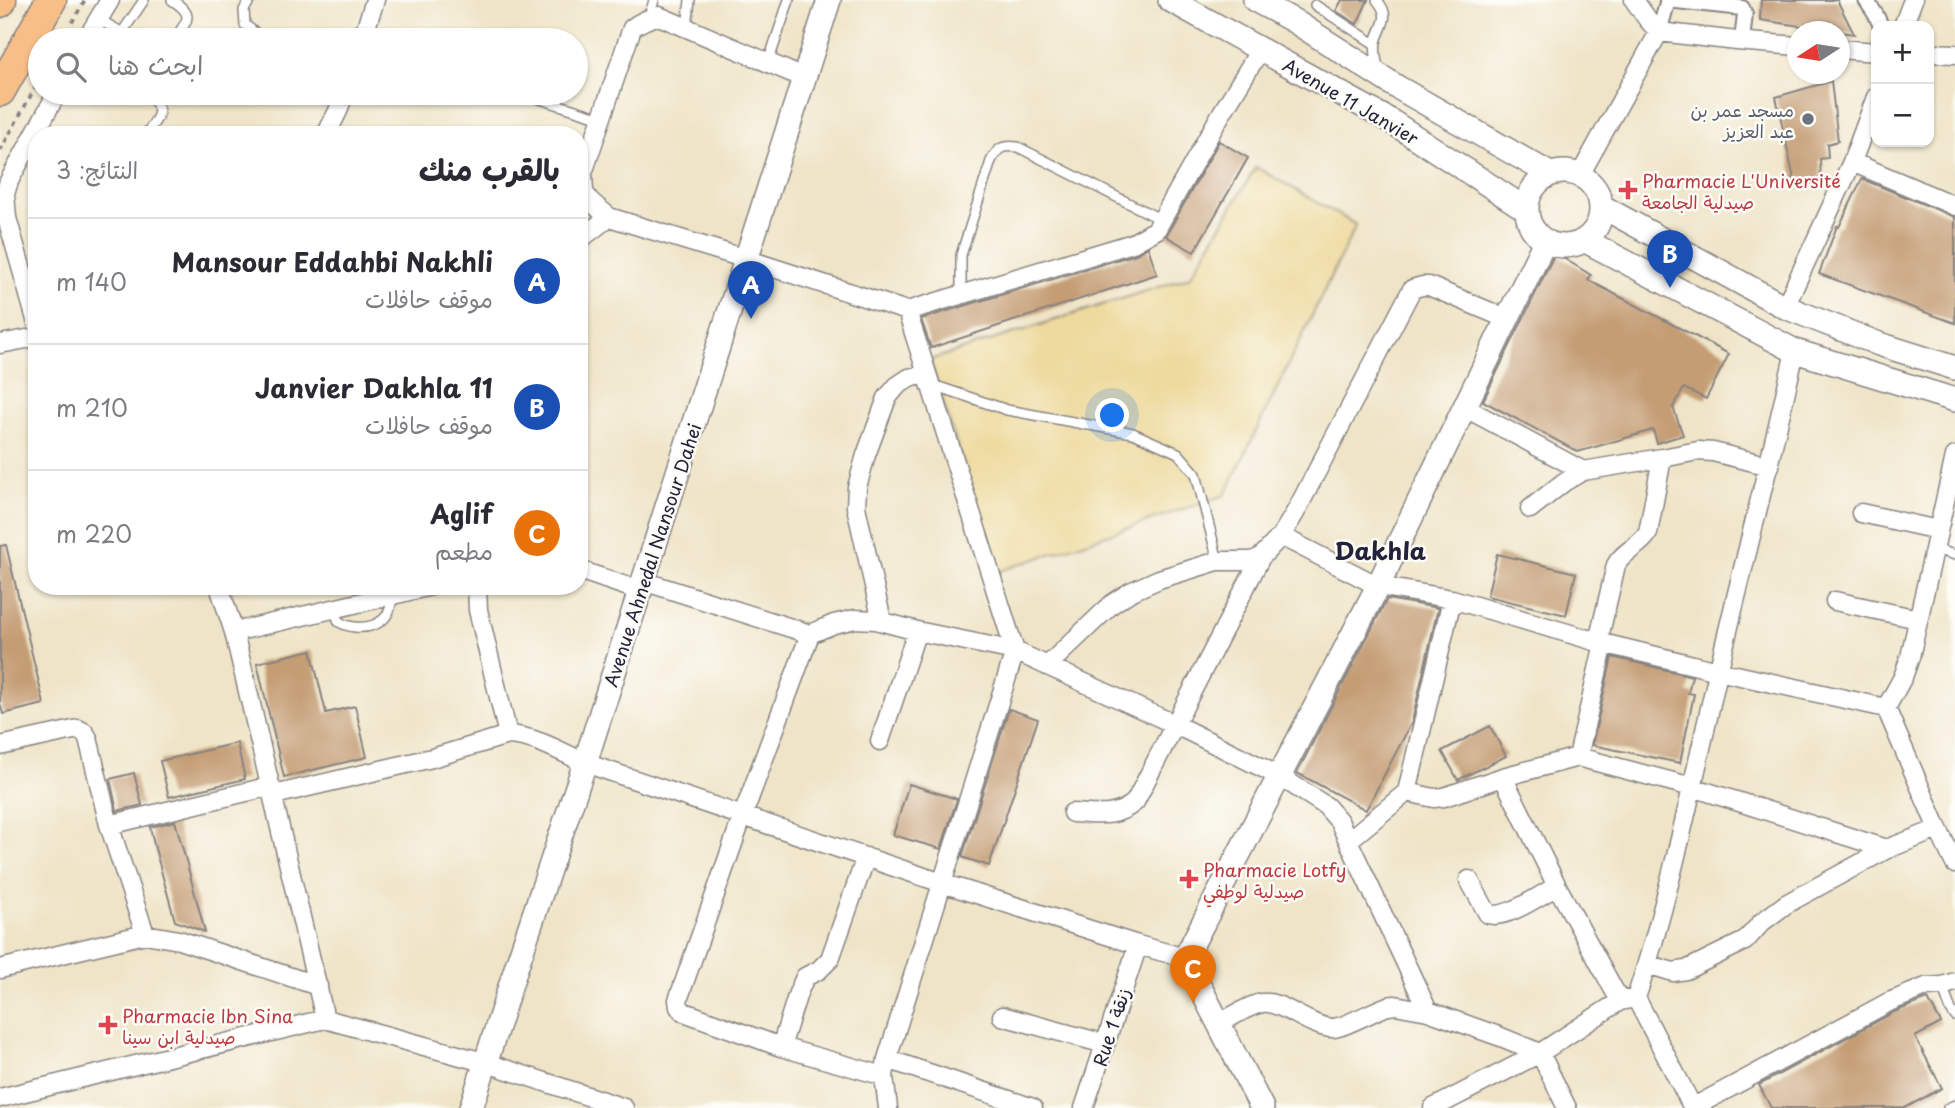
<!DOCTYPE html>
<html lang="ar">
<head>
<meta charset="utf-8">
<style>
  :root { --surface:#fff; --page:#f7f7f7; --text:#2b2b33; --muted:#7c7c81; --line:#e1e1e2; --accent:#d1495b }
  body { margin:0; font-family:"Playpen Sans","Playpen Sans Arabic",sans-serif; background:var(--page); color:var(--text); direction:rtl }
  .controls { position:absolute; right:21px; top:21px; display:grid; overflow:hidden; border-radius:14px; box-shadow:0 2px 5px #0004 }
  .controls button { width:63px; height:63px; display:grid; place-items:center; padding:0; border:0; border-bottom:2px solid var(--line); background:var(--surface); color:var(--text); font:35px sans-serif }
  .compass { position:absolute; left:1787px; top:21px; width:63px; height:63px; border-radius:50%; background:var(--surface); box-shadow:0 2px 5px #0004; rotate:258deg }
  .you { position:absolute; left:1113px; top:416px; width:24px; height:24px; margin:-18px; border:5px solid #fff; border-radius:50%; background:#1a73e8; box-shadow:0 0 0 10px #1a73e833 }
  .badge { display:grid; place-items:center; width:46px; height:46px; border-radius:50%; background:var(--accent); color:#fff; font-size:23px; font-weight:700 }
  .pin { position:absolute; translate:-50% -58px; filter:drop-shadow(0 2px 4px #0008) }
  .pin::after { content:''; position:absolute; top:37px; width:24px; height:21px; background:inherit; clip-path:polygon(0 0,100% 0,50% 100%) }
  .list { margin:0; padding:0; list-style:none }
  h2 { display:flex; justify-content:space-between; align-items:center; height:91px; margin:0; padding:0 28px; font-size:30px }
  h2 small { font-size:23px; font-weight:400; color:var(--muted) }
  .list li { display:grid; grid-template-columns:46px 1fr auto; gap:21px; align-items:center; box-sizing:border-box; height:126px; padding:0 28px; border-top:2px solid var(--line) }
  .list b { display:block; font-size:26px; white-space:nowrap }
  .list p { margin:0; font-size:23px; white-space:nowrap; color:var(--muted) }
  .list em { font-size:23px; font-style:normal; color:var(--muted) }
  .icon { flex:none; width:38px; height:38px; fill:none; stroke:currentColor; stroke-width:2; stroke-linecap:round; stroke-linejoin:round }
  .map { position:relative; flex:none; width:1955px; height:1108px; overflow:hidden; direction:ltr }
  .search { position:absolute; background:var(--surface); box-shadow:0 2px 5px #0004; left:28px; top:28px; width:560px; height:77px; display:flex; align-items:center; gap:18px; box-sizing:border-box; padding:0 24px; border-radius:38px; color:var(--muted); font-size:26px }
  .panel { position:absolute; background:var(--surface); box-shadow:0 2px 5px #0004; left:28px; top:126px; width:560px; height:469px; border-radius:28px; direction:rtl }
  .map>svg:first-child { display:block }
  .sand { fill:#eeda9e; stroke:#887e6c; stroke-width:2 }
  .building { fill:#c49d75 }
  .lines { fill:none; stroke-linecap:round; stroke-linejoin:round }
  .service-casing { stroke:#888381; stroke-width:12 }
  .pedestrian-casing { stroke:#888381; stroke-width:18 }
  .minor-casing { stroke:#888381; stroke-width:21 }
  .tertiary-casing { stroke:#888381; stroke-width:26 }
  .trunk-casing { stroke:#888381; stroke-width:33 }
  .path { stroke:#888381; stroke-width:3.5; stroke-dasharray:5 5; stroke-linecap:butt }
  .service { stroke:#fff; stroke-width:9 }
  .pedestrian { stroke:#fff; stroke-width:14 }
  .minor { stroke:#fff; stroke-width:18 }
  .tertiary { stroke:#fff; stroke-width:23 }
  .trunk { stroke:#f7be88; stroke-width:30 }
  .worship-dot { fill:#6b7280; stroke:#fdfcf7; stroke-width:2.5 }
  .health-dot { fill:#e0444e; stroke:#fdfcf7; stroke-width:2.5 }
  .labels { text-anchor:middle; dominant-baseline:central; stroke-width:5; stroke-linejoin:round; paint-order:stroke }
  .street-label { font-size:18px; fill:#22223b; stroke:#fdfcf7 }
  .worship-label { font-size:18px; fill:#5b616d; stroke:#fdfcf7; text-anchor:end }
  .health-label { font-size:18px; fill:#be3a42; stroke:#fdfcf7; text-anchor:start }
  .district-label { font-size:24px; font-weight:bold; fill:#22223b; stroke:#fdfcf7 }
</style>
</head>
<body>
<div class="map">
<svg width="1955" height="1108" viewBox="0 0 1955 1108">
  <rect width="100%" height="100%" fill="#fdfcf7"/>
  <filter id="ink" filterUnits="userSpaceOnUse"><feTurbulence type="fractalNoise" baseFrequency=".0143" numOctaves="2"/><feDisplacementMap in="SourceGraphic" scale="14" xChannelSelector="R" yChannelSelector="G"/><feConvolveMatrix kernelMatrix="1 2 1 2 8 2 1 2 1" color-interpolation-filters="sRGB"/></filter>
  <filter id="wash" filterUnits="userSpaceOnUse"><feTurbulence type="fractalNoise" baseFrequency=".00686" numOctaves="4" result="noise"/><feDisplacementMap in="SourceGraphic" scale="28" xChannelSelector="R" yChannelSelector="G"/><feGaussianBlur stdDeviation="1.57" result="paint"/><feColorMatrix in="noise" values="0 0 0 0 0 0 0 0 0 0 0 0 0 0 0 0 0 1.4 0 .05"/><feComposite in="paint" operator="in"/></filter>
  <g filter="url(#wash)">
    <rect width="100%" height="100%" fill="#efe4c7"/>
    <path class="sand" d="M1256,167L1356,225L1225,495L997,572L930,360L1190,277Z"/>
    <g id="blocks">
      <path class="building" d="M1342,0H1368L1357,24L1336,11Z
        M1761,0H1837L1854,34L1760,20Z
        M1831,81L1838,141L1827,144L1828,158L1820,159L1821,182L1796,188L1776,97Z
        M1219,141L1248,158L1194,252L1166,236Z
        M1862,179L1955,217V323L1819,274L1837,226L1839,227Z
        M1148,247L1157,274L931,348L921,319L1136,254Z
        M1555,253L1591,275L1588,280L1729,354L1706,399L1684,388L1673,407L1683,435L1657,443L1653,430L1578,452L1483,401Z
        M6,545L44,704L3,714L0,703V546Z
        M1497,554L1576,573L1566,615L1487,596Z
        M1387,599L1438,608L1412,722L1366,810L1297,773Z
        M311,650L326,713L355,706L367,757L284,777L257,663Z
        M1612,657L1692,676L1688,693L1694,694L1680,763L1592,745Z
        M1009,709L1038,719L989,866L962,857Z
        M1490,726L1506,756L1458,780L1442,751Z
        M237,743L245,779L169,797L160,761Z
        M134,773L142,805L117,811L110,779Z
        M909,784L957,799L941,849L893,835Z
        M175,821L187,864L205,932L175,921L154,845L150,827Z
        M1928,999L1941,1023L1915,1037L1942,1088L1905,1108H1771L1759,1085L1894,1012Z"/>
    </g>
  </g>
  <g filter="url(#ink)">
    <use href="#blocks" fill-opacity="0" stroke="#888381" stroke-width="2"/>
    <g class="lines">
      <g class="service-casing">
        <path id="service" d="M172,0C196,16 187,20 174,40
          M250,0L244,10L245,25L265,40
          M1377,0C1392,18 1381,24 1376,42C1374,50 1377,61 1378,70
          M1315,5L1375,44
          M649,18L654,0
          M98,19L135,40
          M687,28L690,0
          M117,40L144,0
          M768,63L789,0
          M521,93L601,118
          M146,135C159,114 166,113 148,93
          M961,294V255L991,161C998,147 1003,145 1018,147L1162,220
          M930,384L1007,410L1133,433L1178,453L1196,474L1218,561
          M1934,549L1955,555
          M334,609L339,622C361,634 394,626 391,596
          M1942,986L1951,1010L1955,1016
          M1948,1108L1955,1105"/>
      </g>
      <g class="pedestrian-casing">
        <path id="pedestrian" d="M1667,0L1742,8L1745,14L1742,41
          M1866,0L1876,15L1881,26
          M1659,32L1668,0"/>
      </g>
      <g class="minor-casing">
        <path id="minor" d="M1634,0L1648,20L1659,32L1737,41L1798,46
          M1903,26L1913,0
          M86,40L110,0
          M362,40L375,0
          M1840,49L1876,52
          M1929,53L1955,54
          M804,78L659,16C648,18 641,21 632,28L583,173L584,192L590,201L609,217L746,259L907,311
          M326,135L338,111L344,93
          M1852,162L1955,206
          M1580,175L1659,32
          M579,240L609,217
          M1785,307L1852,162L1876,97
          M37,323L7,218L5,194L9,181L57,93
          M0,344L37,337
          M1464,407L1583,471
          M1955,456L1910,657L1903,677L1886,708L1938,829L1955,864
          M1530,509L1564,482L1583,471L1662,458
          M1861,513L1938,530
          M1281,536L1378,586L1452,599L1598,642L1718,671L1886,708
          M579,570L640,591
          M643,581L810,634L834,624L855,619L876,620L917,631L1015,651L1174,724L1279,776L1326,806L1339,821L1428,1011
          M219,586L234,632L325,1019
          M477,586L478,610L508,735
          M1835,601L1918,619
          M882,621L856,507L857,487L866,455L887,398L897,386L909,378L926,374
          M234,632L431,586
          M810,634L743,815L678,1000L679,1007L684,1012L781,1047L884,1076
          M1598,642L1616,565C1624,550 1640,547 1648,533L1662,458L1698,451L1713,452L1770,466
          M1047,666L1112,604L1130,592L1159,579L1218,561H1252L1261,557
          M880,741L917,631
          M0,746L78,729L84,732L88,738L109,825L145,934
          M1578,757L1692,787L1887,849
          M1503,777L1578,757L1604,643
          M1407,792L1434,798L1444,797L1503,777L1557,886L1620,1001
          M274,795L432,758L508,735C534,736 562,752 585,763L942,883L1138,945L1185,958
          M1072,813C1097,814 1115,819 1135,802L1261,557L1281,536L1295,513L1412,289L1422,286H1429L1507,319
          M109,825L271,786
          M1349,840L1407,792L1452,599
          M1469,880L1488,914C1506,920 1540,895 1557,886
          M1647,964L1673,972L1686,970L1745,941L1762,922L1786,904L1887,849L1938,829
          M0,969L145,934L179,940L318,986
          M1636,998L1693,1108
          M1002,1016L1105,1044
          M1218,1024C1230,1018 1249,1005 1262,1003C1280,999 1310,1028 1333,1028C1343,1028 1375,1010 1388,1006L1395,1005L1428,1011L1501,1037L1540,1053L1567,1108
          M781,1047L798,993L805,977L819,970L830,959L866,857
          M887,1059L1033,1108
          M0,1098L325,1019L487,1063L624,1108
          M888,1108L884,1076L887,1059L1015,651L907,311L1133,243L1156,230L1220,116L1260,50
          M1084,1108L1138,945
          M1433,1108L1540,1053L1620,1001L1636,998C1671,892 1693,781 1718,673C1743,565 1771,459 1795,351
          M1692,1108L1889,1002L1926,987L1942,986L1955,982"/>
      </g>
      <g class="tertiary-casing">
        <path id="tertiary" d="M1170,0L1389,120L1527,210
          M1255,0L1294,21L1397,87L1550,174
          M1527 209a37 37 0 1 1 74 0a37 37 0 1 1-74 0Z
          M1601,206L1785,307L1879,344L1955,368
          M1584,240L1795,351L1955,400
          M471,1108L517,965L585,763L829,0
          M1262,1108L1185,958L1378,586L1545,241"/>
      </g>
      <g class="trunk-casing">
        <path id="trunk" d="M0,2L1,0
          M0,91L51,0"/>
      </g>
      <path class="path" d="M62,40L85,0
        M0,151L40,79"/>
      <use href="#service" class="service"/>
      <use href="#pedestrian" class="pedestrian"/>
      <use href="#minor" class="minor"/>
      <use href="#tertiary" class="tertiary"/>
      <use href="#trunk" class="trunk"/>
    </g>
  </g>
  <circle class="worship-dot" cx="1808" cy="119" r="7"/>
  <g class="health-dot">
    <path d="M1624.5 179.5h7v7h7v7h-7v7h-7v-7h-7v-7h7z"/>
    <path d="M1185.5 868.5h7v7h7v7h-7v7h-7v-7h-7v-7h7z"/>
    <path d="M104.5 1014.5h7v7h7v7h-7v7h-7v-7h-7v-7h7z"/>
  </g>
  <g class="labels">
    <g class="street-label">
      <text transform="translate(1351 101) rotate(30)">Avenue 11 Janvier</text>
      <text transform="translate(652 555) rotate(-72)">Avenue Ahnedal Nansour Dahei</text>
      <text transform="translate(1111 1027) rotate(-72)">Rue 1 زنقة</text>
    </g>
    <g class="worship-label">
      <text x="1794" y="109">مسجد عمر بن<tspan x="1794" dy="21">عبد العزيز</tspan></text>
    </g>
    <g class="health-label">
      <text x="1642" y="180">Pharmacie L'Université<tspan x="1642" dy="21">صيدلية الجامعة</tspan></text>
      <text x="1203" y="869">Pharmacie Lotfy<tspan x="1203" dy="21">صيدلية لوطفي</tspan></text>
      <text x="122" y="1015">Pharmacie Ibn Sina<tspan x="122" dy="21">صيدلية ابن سينا</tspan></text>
    </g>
    <g class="district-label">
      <text x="1380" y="550">Dakhla</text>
    </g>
  </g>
</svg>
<div class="controls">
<button>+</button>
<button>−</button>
</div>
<svg class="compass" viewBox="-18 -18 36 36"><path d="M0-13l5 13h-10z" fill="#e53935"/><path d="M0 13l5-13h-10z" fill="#7c7c81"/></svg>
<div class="you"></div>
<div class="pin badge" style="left:751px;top:319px;background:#1a4fb4">A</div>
<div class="pin badge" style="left:1670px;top:288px;background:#1a4fb4">B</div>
<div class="pin badge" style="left:1193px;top:1003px;background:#e8710a">C</div>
<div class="search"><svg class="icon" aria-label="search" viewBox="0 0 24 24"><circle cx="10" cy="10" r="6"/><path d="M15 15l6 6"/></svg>ابحث هنا</div>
<section class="panel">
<h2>بالقرب منك<small>النتائج: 3</small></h2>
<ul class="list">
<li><span class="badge" style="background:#1a4fb4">A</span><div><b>Mansour Eddahbi Nakhli</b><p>موقف حافلات</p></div><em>140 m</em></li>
<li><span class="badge" style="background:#1a4fb4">B</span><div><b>11 Janvier Dakhla</b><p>موقف حافلات</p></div><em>210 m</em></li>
<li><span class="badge" style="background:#e8710a">C</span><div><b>Aglif</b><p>مطعم</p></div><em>220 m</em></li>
</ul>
</section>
</div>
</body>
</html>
